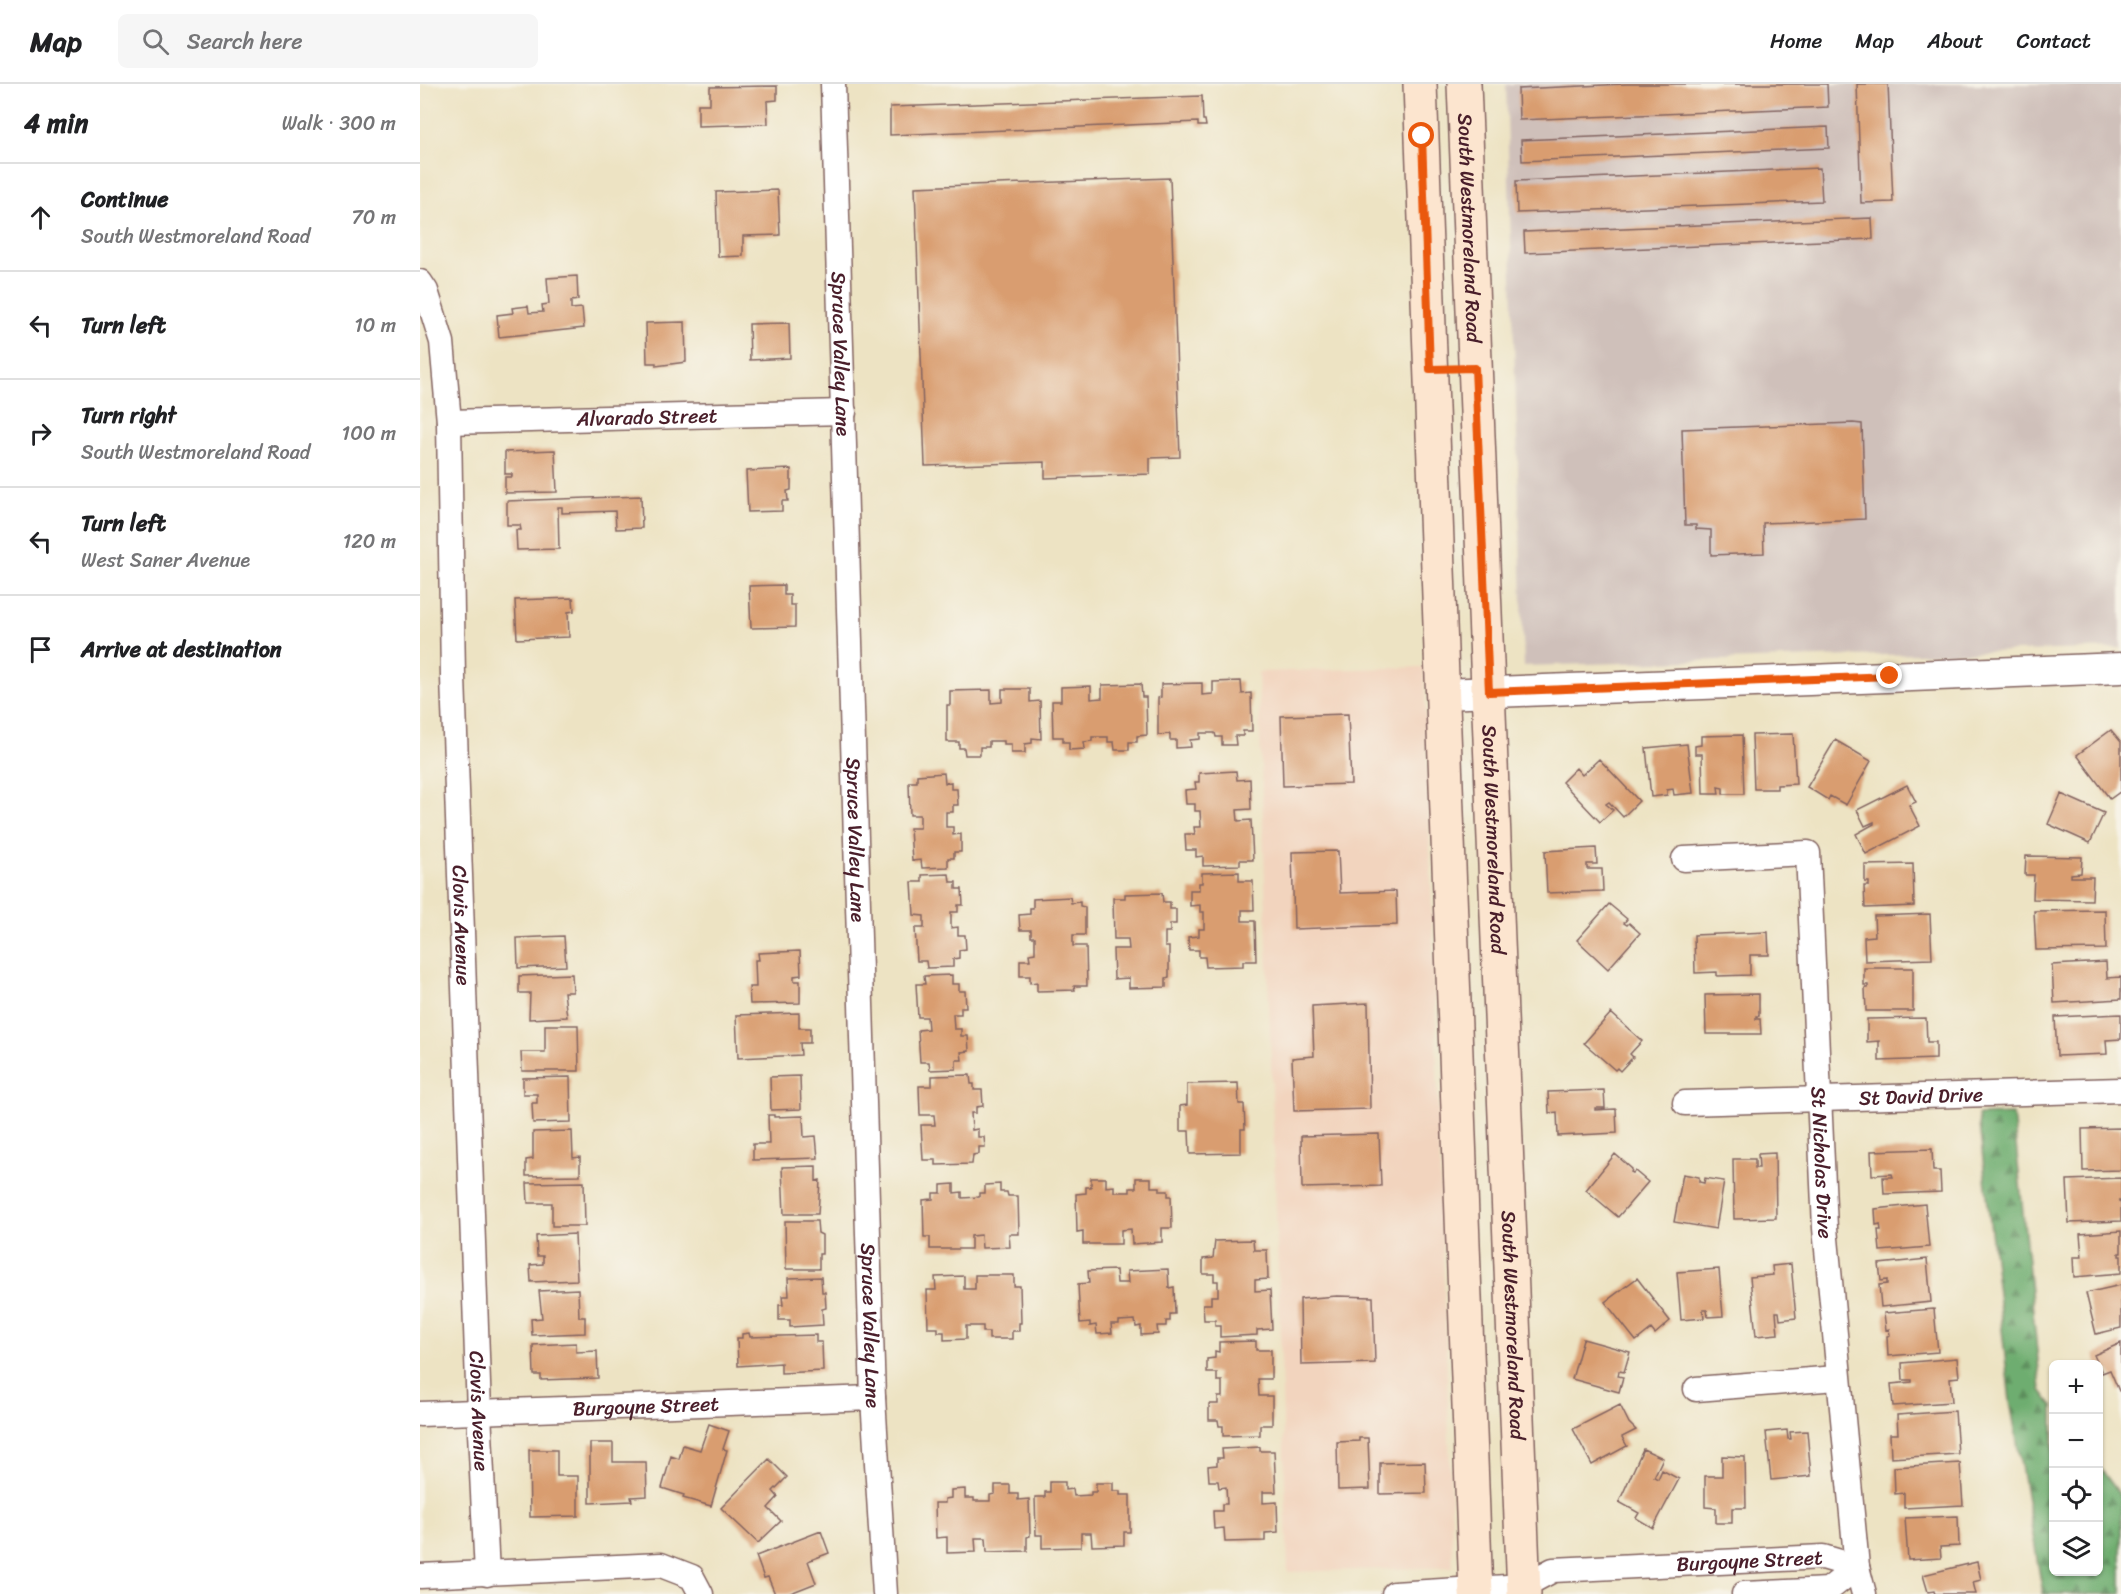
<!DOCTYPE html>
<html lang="en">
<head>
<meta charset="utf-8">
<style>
  :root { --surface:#fff; --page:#f6f6f6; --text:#202124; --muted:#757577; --line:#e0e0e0 }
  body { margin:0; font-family:Sriracha,sans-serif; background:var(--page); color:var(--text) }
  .controls { position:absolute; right:18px; bottom:18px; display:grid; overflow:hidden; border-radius:9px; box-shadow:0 2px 4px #0004 }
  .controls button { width:54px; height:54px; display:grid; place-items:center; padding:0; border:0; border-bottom:2px solid var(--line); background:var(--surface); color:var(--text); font:30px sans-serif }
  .stop { position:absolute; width:18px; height:18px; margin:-14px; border:4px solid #ea580c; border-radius:50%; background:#fff }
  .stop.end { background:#ea580c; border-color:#fff; box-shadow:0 2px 6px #0008 }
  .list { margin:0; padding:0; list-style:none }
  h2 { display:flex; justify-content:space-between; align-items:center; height:78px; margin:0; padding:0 24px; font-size:26px }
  h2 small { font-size:20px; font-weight:400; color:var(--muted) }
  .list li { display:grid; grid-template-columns:39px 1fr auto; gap:18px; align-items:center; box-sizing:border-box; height:108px; padding:0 24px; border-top:2px solid var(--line) }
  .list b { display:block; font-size:22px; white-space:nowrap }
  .list p { margin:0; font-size:20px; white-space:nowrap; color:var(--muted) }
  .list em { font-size:20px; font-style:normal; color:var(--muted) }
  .icon { flex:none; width:33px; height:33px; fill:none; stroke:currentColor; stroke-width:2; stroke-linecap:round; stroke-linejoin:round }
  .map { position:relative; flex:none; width:1701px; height:1510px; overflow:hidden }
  header { display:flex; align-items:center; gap:36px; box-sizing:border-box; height:84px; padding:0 30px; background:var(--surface); border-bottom:2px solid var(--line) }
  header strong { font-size:28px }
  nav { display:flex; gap:33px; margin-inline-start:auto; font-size:21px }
  .search { width:420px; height:54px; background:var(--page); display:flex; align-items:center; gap:15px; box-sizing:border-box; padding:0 21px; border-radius:9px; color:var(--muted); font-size:22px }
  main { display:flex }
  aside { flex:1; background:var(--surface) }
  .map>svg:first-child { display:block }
  .built { fill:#f2d4be }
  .industrial { fill:#cfc0ba }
  .forest { fill:url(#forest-firs); stroke:#5c664d; stroke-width:1.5 }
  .building { fill:#d99d6f }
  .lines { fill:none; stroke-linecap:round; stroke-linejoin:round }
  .minor-casing { stroke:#836460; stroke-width:27 }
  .tertiary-casing { stroke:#836460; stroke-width:33 }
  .secondary-casing { stroke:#836460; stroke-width:36 }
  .minor { stroke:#fff; stroke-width:24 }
  .tertiary { stroke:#fff; stroke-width:30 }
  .secondary { stroke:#fce5cf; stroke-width:33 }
  .route { stroke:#ea580c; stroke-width:8 }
  .labels { text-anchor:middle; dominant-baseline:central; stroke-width:4.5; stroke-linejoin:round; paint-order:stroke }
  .street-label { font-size:20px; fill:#4a1f2b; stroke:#f7f3e8 }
</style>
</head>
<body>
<header>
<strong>Map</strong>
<div class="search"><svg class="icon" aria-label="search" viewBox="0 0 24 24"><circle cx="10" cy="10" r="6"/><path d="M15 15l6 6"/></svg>Search here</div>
<nav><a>Home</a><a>Map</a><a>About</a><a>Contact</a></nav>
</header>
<main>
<aside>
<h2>4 min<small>Walk · 300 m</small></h2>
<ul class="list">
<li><svg class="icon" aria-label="ahead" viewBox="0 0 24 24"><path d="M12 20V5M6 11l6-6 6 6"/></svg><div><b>Continue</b><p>South Westmoreland Road</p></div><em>70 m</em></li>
<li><svg class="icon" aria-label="left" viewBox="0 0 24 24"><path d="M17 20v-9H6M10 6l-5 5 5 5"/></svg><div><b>Turn left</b></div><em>10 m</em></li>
<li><svg class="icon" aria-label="right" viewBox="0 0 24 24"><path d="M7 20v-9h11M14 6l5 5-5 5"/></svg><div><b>Turn right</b><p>South Westmoreland Road</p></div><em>100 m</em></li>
<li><svg class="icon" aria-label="left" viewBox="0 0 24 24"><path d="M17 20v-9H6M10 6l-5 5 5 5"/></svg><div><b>Turn left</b><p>West Saner Avenue</p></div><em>120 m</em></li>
<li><svg class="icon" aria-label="arrive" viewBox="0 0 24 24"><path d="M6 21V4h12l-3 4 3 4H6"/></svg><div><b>Arrive at destination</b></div></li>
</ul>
</aside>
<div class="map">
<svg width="1701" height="1510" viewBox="0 0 1701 1510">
  <defs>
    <pattern id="forest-firs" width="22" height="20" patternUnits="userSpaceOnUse" patternTransform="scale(1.5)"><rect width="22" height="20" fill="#6ead6f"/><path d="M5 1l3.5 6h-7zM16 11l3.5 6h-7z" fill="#5c8c5b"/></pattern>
  </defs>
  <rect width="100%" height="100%" fill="#f7f3e8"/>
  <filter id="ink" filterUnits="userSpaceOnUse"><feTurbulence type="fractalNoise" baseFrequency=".0167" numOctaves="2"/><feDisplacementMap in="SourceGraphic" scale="12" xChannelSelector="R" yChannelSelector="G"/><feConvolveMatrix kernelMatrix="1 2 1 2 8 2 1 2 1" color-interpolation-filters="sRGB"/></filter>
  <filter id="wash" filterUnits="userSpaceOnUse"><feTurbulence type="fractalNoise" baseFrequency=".008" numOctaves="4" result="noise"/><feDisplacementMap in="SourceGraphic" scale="24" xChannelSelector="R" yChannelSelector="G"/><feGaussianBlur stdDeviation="1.35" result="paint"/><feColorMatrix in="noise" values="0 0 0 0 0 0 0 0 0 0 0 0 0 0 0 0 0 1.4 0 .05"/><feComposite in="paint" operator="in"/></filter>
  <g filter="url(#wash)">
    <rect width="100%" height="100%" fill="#ede3c3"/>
    <path class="built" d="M1004,583L1033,1483L868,1488L838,588Z"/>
    <path class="industrial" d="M1086,0H1701V564L1104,582Z"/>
    <path class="forest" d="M1593,1030L1621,1306L1633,1322L1634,1488H1678L1679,1382L1701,1412V1510H1623L1590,1317L1558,1031Z"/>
    <g id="blocks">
      <path class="building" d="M1206,0H1407L1408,23L1099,36L1098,5Z
        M1437,0H1468L1473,118L1441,119Z
        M357,2V16L347,17L348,40L278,42V20H290V3Z
        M782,12L783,36H785L786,42H778V38L470,51V23Z
        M1408,43L1409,64L1102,77L1101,56Z
        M1400,84L1402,117L1097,129L1096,97Z
        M750,94L760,373L730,374V390L625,394V378L505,382L495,103Z
        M358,106L360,151L323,152V172L298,173L296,108Z
        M1452,134L1453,155L1105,169L1104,148Z
        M157,192L158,216L151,217V225L162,224L164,244L79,253L77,231L93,229L92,224L108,222L109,229L123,228L122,221L129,220L127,194Z
        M265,238L266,278L236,282V279H227L226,239Z
        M369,239L370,274L330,276L329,240Z
        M1433,339L1442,340L1445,435L1343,439L1344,469L1291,471V446L1276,445V441H1265L1262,345Z
        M135,366L137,408L85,409V393H92V390H85V368Z
        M371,385V406L367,407L368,417H362V427L328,428L326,387Z
        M221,412L222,444L196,445L195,427L142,429V423H138L139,465L97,466L96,446H101L100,441H87V417Z
        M364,501V511H370V521H375V543L331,544L329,502Z
        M153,514L154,527L148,528L149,553L97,555L95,516Z
        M821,597L822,610L831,609L832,647H823V652H815L816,661H802V653H796L795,649H780V655L770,656L771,663L756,664V656H750V650L738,651V614L741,613V600L782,599V611L793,610V598Z
        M721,600L722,613H726L727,651L717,652V658H709V666H695L694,658H688V653H672V657L664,658L665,665L649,666V658H643V653H633L632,617H641V603L671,602V615L682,614V601Z
        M582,605H610V618L620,617L621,655L612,654V659L605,660V669H591V660H584V657H569V663H560V671H545L544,664H539V658H527V621H530V607L571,606V619L582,618Z
        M928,630L931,700L863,702L861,632Z
        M1691,646L1701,658V707L1690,715L1657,671Z
        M1373,650L1376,700L1357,701V705H1334L1332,651Z
        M1322,651L1324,710H1303V704L1298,703L1299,710H1283L1282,670H1275V662L1281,661V652Z
        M1415,656L1451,677L1426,721L1410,712L1408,716L1387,703Z
        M1267,660L1273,709L1254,711L1253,705L1247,706V711L1231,713L1226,664Z
        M1179,675L1219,717L1203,733L1189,718L1186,720L1193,726L1180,738L1142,698L1156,684L1162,691Z
        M816,687L817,696L830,695L831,725L817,726L818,737L831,736L833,776H820V781L783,782V772L776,773V766H766L765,750H775L774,743H781L780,727H775V720H766L765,706L776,705L775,698H779V689Z
        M524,689L525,699L531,698V705H537L538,721H533V728H526V743H533V751L541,750V768H534V774H528V783L502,784L501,776L492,777L490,744H500V731H490L489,698H497V691Z
        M1487,701L1496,718L1489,721L1500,742L1446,770L1436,750L1454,740V738L1445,742L1437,726Z
        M1641,710L1684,729L1670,759L1628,740Z
        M1176,764L1177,780H1167V785H1182L1183,807L1127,809L1125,767Z
        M918,767L920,809L976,807L977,841L874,845L872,768Z
        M1606,772L1662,773L1661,789L1651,790V793H1673L1672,816L1613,815L1614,791H1605Z
        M1493,780L1494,822L1445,824L1444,802H1449V798H1445V781Z
        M819,788V797H833L834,826H822V837H835L836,877H823V882L786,883L785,873H779V866H769L768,853L779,852V845H784V828H780V821L770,822V806H779V799H782V789Z
        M529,790L530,798H536V805H542L543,821H538V828H531V844L538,843V851H545L546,865L539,866V874L533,875V883L507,884L506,877H497L495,844H504V832L494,831L492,798H502V791Z
        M742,809L743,818H750V825H756V840H750V848H745V863H749V893L746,894V903L709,904V894L694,895L693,865H709L708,855H694L693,814H705V810Z
        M650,813L651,819L660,818V822L665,823V851H653V862H666L667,902H654L655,906L617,907V898L610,899V892H600V876H610L609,870L615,869V853H611V846H600L599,831L610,830V824H613V815Z
        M1189,820L1207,835L1204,839L1207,841L1209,839L1220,849L1188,885L1157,856Z
        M1685,826L1686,865L1616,866L1614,827Z
        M1510,830L1512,875L1445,877L1444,853L1455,852L1454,832Z
        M1348,848L1349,871H1330V891L1297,892V888L1275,889L1274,851Z
        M144,852L146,882L98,884L97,854Z
        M380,867L381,891L374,892V897H380V919L330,920L329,903H336L335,876H339L338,869Z
        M1686,878L1687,894L1701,893V915L1634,919L1632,881Z
        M1444,884H1493V927H1446L1445,904H1448V901H1444Z
        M152,890L153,908H144L147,933L109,935L110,909H99V892Z
        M532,891V900H539V907H545L546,923H541V930H533L534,945H541V952H548L549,967L541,968L542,976H536V985L510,986L509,978H500L498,946L508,945L507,933H498L496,900H505L504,892Z
        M1339,910V932H1336V935H1340L1341,950H1286L1285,911Z
        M948,919L950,1025L874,1027L872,974L894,972L892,922Z
        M379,929V944H390V959H380L381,971L318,974L316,931Z
        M1191,929L1222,957L1210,970L1213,973L1200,987L1197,984L1195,986L1164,959Z
        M1701,930V955L1686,956L1687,970L1637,972L1635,933Z
        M1506,934L1507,958H1516V975L1459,977V957L1447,958V935Z
        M125,941H158L159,987H102L101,968H125Z
        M550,991L551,1000H554V1006H562L563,1022L556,1023V1029H551L552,1046L558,1045V1053H564L565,1063H559V1070L553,1071L552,1080L516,1081V1076H503L501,1041H515L514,1031H500L499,1002H512V992Z
        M380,992L381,1025L351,1026L350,993Z
        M150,993L151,1038L113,1039L112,1019H117V1010H103V994Z
        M818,999L819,1020H824L825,1045H821V1069L770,1070L769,1047H760V1022L767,1021V1000Z
        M1184,1006L1185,1024H1175V1026L1196,1025L1197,1049L1138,1052L1137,1028L1129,1029L1128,1008Z
        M348,1031H354V1033L383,1032L384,1053L396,1052L398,1074L333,1076V1060H349Z
        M1701,1044V1086L1663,1087L1662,1045Z
        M152,1047L153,1074L160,1073V1091L106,1092V1076L113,1075V1048Z
        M959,1050L961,1102L882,1104L881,1052Z
        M1512,1065L1513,1087H1520L1521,1108L1464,1110L1463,1093H1473L1472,1090L1452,1091L1451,1067Z
        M1355,1069L1356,1134L1314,1135L1313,1075H1335V1084H1339L1338,1070Z
        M1195,1070L1212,1085L1211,1088L1213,1089L1215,1087L1228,1098L1198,1133L1166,1106Z
        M396,1082V1097L400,1096L398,1130H364L362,1083Z
        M1263,1090L1279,1093V1098L1284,1099L1285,1094L1304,1097L1296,1145L1254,1138Z
        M671,1094H686V1103L694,1102V1108H710V1104H716V1094H731V1103H740V1107H748V1112H751L752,1144H742V1158L712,1160L711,1145L701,1146V1160H663V1147L657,1148L656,1110L666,1109V1103H671Z
        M1701,1094V1117H1699L1701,1120V1137L1649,1139L1647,1096Z
        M164,1098L165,1142H132V1119H108L107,1099Z
        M534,1100V1109L542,1108V1114L559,1113V1109H565V1101L580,1100V1108H587L588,1112H598L599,1150H589L590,1163L562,1164L561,1151L551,1152V1165H510V1153H504L503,1116L513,1115V1109H521V1101Z
        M1505,1120L1509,1163L1460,1167L1458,1146H1461L1460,1140L1456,1141L1455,1125Z
        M365,1137H397L398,1149L402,1151V1170H399V1185H366Z
        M1701,1147V1169H1699V1172H1701V1189L1654,1193L1653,1173H1662L1660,1150Z
        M155,1150L157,1196L111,1198L110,1181L123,1180V1172H117L116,1152Z
        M833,1156L834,1166H847L848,1195L835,1196V1207L850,1206L852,1245L837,1246V1251L800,1253V1242H795V1236H784L783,1220H791V1212H798V1197H794V1190H783V1175L793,1174L795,1157Z
        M1507,1175L1511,1218L1461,1223L1459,1201L1467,1200V1196L1461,1197L1459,1180Z
        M1371,1180L1376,1234L1360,1236L1359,1228H1356L1358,1250L1336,1252L1330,1193L1353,1191L1352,1182Z
        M748,1185L749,1204L754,1203L755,1230H750V1237H746V1242H737L738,1250L721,1251V1242L716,1243L715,1236L699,1237V1240H691L692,1249L677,1250L676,1241L670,1242V1238L660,1239L658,1200L669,1199L668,1187L696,1186L697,1199H708L707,1187Z
        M1299,1185L1303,1232L1288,1233L1287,1226H1283L1284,1234L1261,1236L1257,1188Z
        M555,1191H594V1202H600L601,1239H599V1247H592V1255H569V1248H563V1242H546V1255L524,1256V1248H518V1244H508L507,1206H516L515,1193L544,1192V1205H555Z
        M401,1193L402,1208H405L406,1224L402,1225L403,1241L370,1243V1236H359V1221H363L362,1212H369L368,1194Z
        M1217,1194L1250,1237L1235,1250L1231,1245L1216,1257L1185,1218Z
        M1701,1201V1244L1676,1250L1666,1209Z
        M158,1205L159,1233H165V1249L112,1251L111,1235L122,1234L119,1207Z
        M917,1212L953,1213L955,1279L881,1281L880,1215Z
        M1514,1225L1518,1268L1468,1272L1467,1252L1470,1251L1469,1245L1466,1246L1464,1229Z
        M329,1249L330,1253L396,1251V1258H402L403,1287L361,1289V1279L318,1282L317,1254H322V1250Z
        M1163,1255L1210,1268L1204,1288L1199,1287L1198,1292L1203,1293L1199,1308L1152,1295Z
        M836,1257V1266H851V1295H838L839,1312H852V1341H840V1351L803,1352V1342H799L798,1336H789V1320H798V1313H802V1297H797V1289H787V1275L795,1274V1267L799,1268V1258Z
        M156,1259V1268L177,1267L178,1294L121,1296V1291H114L113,1261Z
        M1701,1259V1307H1699L1690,1286L1682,1289L1674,1271Z
        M1537,1274L1539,1293L1530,1294L1532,1318L1473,1322L1471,1300L1492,1298V1296H1483L1482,1279Z
        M1200,1321L1209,1339L1216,1346L1202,1353L1207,1362L1172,1381L1153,1345Z
        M1535,1327L1538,1370L1471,1374L1470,1350H1478L1477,1331Z
        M289,1340L309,1347L303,1365L307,1366L291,1422L263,1414L264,1411L242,1404L251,1372L259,1375L263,1361L280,1366Z
        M1367,1346L1368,1355H1371L1370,1348L1387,1347L1391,1392L1351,1396L1346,1348Z
        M939,1354H948L950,1405L918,1406L917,1358L939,1357Z
        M170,1359H193V1378H226L227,1412L211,1413L212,1417L170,1419Z
        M840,1363V1367H854L856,1408H843V1419L857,1418L858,1448L845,1449V1457L805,1458L804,1444L794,1445L793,1427H802V1420H807L806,1403L799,1404L798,1397H789L788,1382L797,1381V1374H803L802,1365Z
        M1223,1365L1243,1374L1234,1393L1238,1395L1242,1386L1259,1395L1233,1444L1216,1434L1219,1429L1199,1418Z
        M109,1366H137V1392H158V1432L110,1433Z
        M1302,1372L1325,1373L1326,1424H1312V1439H1296V1424L1285,1423V1392H1302Z
        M349,1375L367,1393L353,1407L358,1413L348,1424L361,1437L338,1459L301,1424Z
        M1005,1378L1006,1409L960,1410V1379Z
        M1540,1379L1543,1421L1484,1424V1409L1475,1410L1474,1383Z
        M630,1398H645V1406L653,1405L654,1412L671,1411V1408H676V1399H693V1407H700V1411H710V1448H704V1461L672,1462L671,1449H661V1463L622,1464V1451H616L615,1413H625V1408H630Z
        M575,1401H590V1410H598V1416L609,1415L610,1452L607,1453V1467L567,1468L566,1454H555L556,1468L527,1469V1453L516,1454L515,1419H525V1415L531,1414V1406L545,1405V1414H554V1417H570V1411L575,1410Z
        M1538,1432L1539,1462L1520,1463L1521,1474L1488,1476L1485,1434Z
        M401,1447L409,1469L388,1477L396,1499L368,1510H355L348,1493L344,1494L336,1472Z
        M1557,1478L1561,1496L1553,1498L1556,1510H1515L1514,1507L1508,1508L1503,1491Z"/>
    </g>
  </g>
  <g filter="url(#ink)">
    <use href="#blocks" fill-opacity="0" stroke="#836460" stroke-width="1.5"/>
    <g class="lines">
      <g class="minor-casing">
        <g id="minor">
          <path id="s1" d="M413,0L453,1314L465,1510"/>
          <path id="s2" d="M0,198L6,207L22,258L29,338L33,593L59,1328L67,1490"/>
          <path id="s3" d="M29,338L424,328"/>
          <path id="s4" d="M1264,775L1388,769L1405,1144L1437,1483L1444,1510"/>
          <path id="s5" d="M1265,1019L1701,1006"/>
          <path d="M1276,1305L1417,1294"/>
          <path id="s6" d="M0,1330L453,1314"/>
          <path d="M0,1492L241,1481L272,1493L281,1510"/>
          <path id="s7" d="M974,1510L1103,1502L1133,1486L1403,1473L1437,1483"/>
          <path d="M1324,1510L1408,1506L1437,1483"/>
        </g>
      </g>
      <g class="tertiary-casing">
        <path id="tertiary" d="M1022,610L1701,584"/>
      </g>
      <g class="secondary-casing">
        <g id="secondary">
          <path d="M1000,0L1056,1510"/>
          <path id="s8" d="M1044,0L1104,1510"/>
        </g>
      </g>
      <use href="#minor" class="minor"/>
      <use href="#tertiary" class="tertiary"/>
      <use href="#secondary" class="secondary"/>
    </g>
  </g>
  <g class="lines" filter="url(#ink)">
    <path class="route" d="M1002,52L1010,285L1055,284L1069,608L1470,592"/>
  </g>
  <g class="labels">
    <g class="street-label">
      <text stroke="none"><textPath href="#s8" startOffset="144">South Westmoreland Road</textPath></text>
      <text stroke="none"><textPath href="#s1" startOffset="270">Spruce Valley Lane</textPath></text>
      <text stroke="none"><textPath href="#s3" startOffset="198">Alvarado Street</textPath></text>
      <text stroke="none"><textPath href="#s1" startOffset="756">Spruce Valley Lane</textPath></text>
      <text stroke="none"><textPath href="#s8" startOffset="756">South Westmoreland Road</textPath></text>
      <text stroke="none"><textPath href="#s2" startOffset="648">Clovis Avenue</textPath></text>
      <text stroke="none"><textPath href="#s5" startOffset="236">St David Drive</textPath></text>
      <text stroke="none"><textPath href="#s4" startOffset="434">St Nicholas Drive</textPath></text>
      <text stroke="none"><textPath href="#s1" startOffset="1242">Spruce Valley Lane</textPath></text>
      <text stroke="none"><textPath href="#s8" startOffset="1242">South Westmoreland Road</textPath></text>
      <text stroke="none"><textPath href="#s6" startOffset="226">Burgoyne Street</textPath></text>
      <text stroke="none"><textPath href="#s2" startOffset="1134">Clovis Avenue</textPath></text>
      <text stroke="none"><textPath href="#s7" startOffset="360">Burgoyne Street</textPath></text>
    </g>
  </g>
</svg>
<div class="controls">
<button>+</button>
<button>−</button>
<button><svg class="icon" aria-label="locate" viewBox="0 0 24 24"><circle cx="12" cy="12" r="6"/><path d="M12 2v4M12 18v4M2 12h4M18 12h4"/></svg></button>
<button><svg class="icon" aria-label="layers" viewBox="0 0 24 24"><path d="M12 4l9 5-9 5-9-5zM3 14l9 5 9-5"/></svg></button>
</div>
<div class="stop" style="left:1002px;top:52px"></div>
<div class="stop end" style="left:1470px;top:592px"></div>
</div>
</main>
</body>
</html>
